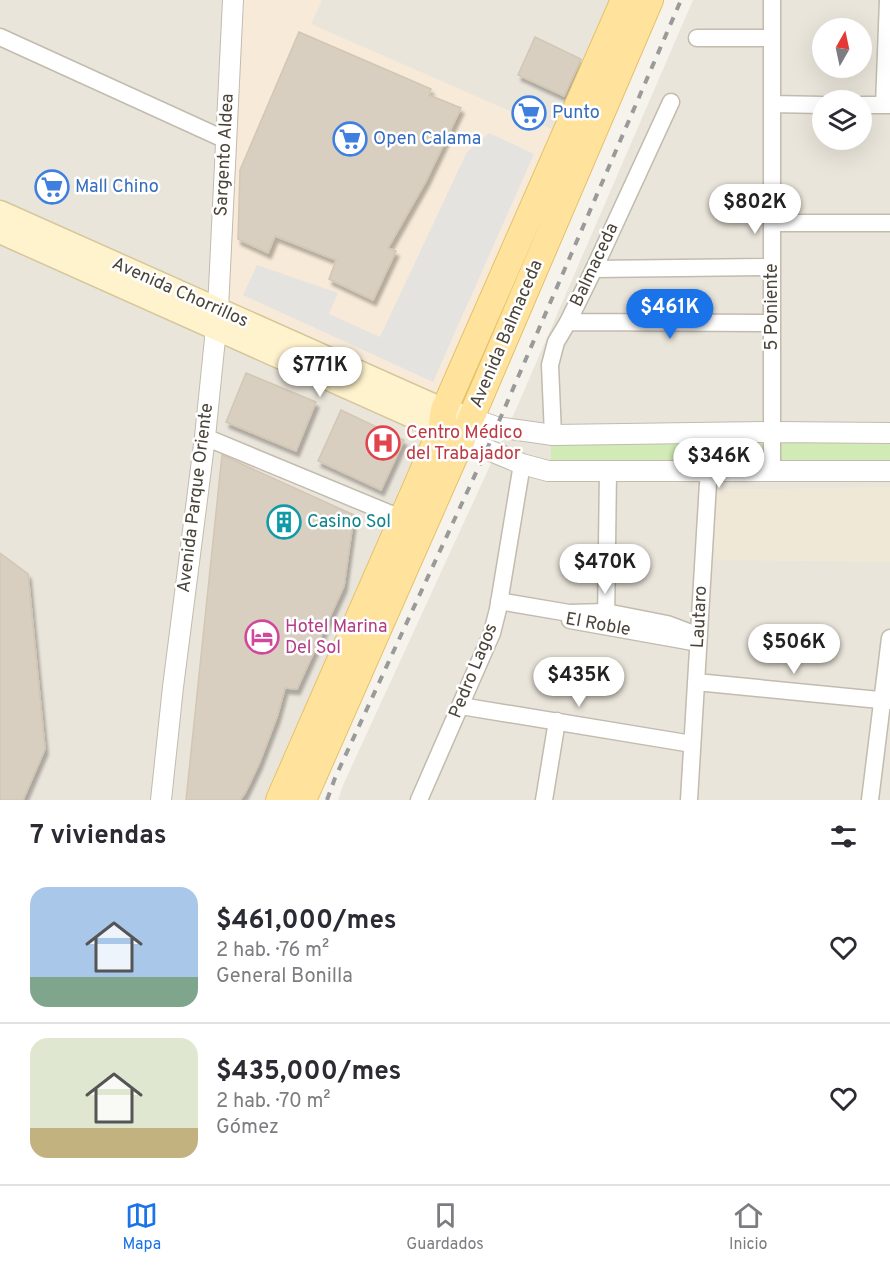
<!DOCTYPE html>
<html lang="es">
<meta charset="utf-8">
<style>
:root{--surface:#fff;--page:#f2f2f3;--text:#2b2b33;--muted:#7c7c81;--line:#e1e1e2;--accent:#1a73e8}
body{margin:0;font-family:Overpass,sans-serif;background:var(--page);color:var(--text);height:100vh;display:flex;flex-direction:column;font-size:22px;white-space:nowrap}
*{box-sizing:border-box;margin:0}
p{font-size:20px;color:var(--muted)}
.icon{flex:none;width:33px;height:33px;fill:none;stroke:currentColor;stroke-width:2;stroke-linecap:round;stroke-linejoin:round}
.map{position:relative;height:800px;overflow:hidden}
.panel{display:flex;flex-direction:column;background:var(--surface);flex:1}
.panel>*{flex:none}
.needle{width:39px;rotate:9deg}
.tools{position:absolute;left:812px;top:18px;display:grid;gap:12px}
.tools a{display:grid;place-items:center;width:60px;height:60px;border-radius:50%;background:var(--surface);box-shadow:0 6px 24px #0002;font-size:30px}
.price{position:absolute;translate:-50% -51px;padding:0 14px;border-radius:21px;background:#fff;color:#222;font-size:20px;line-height:39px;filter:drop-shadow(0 2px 3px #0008)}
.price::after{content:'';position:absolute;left:50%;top:36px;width:18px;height:14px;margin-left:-9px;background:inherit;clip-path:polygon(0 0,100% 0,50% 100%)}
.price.active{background:var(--accent);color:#fff}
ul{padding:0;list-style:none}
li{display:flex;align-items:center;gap:18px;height:150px;padding:0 30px}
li+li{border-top:2px solid var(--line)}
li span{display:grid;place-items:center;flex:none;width:168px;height:120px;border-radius:18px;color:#555}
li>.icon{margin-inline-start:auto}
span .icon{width:72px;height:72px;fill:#fffc;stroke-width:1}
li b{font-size:26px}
h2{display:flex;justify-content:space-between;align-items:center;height:72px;padding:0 30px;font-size:26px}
.tab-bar{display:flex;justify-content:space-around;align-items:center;height:84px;border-top:2px solid var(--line);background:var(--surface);font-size:16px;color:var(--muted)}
.tab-bar a{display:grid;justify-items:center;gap:3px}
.tab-bar .active{color:var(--accent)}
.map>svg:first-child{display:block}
.residential{fill:#eae5da;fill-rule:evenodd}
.commercial{fill:#f7ead8}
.education{fill:#efe8d6}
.green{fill:#d2eab5}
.parking{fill:#e5e3e0}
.building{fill:#d8cfc1;stroke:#d3c7b4;stroke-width:1.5;filter:url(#shadow)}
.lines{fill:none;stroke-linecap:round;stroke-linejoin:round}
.minor-casing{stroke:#c2bbae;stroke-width:19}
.tertiary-casing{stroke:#c2bbae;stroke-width:22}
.secondary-casing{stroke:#d6c79b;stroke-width:25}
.primary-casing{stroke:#e6c16a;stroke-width:28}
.minor{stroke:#fff;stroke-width:16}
.tertiary{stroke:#fff;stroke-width:20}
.secondary{stroke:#fff3cd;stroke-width:22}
.primary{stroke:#ffe39c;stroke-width:26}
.rail{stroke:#9a9a9a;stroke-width:4;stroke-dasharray:8 8;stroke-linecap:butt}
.labels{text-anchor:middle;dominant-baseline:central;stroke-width:5;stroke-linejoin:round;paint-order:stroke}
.shop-label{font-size:18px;fill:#366cbe;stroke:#fff;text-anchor:start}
.street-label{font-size:18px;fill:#4b4439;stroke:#fff}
.health-label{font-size:18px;fill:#be3a42;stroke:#fff;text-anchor:start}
.culture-label{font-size:18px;fill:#0d838f;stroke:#fff;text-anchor:start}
.hotel-label{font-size:18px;fill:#b23c85;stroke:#fff;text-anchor:start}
</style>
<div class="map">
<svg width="890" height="800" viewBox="0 0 890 800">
<defs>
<filter id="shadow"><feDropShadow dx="3" dy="5.5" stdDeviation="1.5" flood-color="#0004"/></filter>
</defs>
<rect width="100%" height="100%" fill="#f6f3ec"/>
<!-- residential -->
<path class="residential" d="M0,0h663l-357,800h-306z
M693,0h197v800h-552l6,-17 173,-376zM822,28h39v40h-39zM822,100h39v40h-39z"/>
<!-- commercial -->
<path class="commercial" d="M237,0h85l-11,24 247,108 -117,266 -216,-96z"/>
<!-- education -->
<path class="education" d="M890,487v75l-175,-2 -2,-71h47z"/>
<!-- green -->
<path class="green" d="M890,439v24l-339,1v-24z"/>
<!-- parking -->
<path class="parking" d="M489,133l45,21 -101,228 -190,-87 14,-30 81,28 -9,21 51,23 87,-185z"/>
<!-- building -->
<path class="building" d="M299,32l132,57 -2,6 32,13 -35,73 -38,67 8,3 -23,49 -44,-21 7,-19 -61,-24 -7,17 -30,-14 2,-69z
M535,37l46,22 -17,37 -46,-21z
M246,373l70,29 -20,49 -70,-29z
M341,410l63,30 -23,50 -63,-29z
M222,455l132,60 -10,71 -47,103 -12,-1 -8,29 -18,47 -14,29 -5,7h-54z
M0,553l28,21 17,175 -22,51h-23z"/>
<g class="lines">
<defs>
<path id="minor" d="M0,37l226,103
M697,38h75
M772,104l50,1
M861,105h29
M884,105l4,-105
M772,223h118
M594,269l178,-2
M568,322l204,1
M553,435l-3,-70 6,-23 12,-20 26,-53 77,-167
M205,437l198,82
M772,470v-470
M499,601l70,12 37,-1 61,12 32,12
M570,620l123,22
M606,622l2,-151
M696,682l194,19
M461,706l231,38
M419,800l73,-167 6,-24 24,-145
M544,800l13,-79
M689,800l22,-367
M870,800l20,-162"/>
<path id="tertiary" d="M471,418l25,9 57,8 219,-3 118,1
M462,439l60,25 26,7h342
M161,800l12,-113 32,-250 13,-128 15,-309"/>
<path id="secondary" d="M0,212l444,198 27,8
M0,232l456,204"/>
<path id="primary" d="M279,800l162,-370 3,-20 180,-410
M303,800l159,-361 188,-439"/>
</defs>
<!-- minor casing -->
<use href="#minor" class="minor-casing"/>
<!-- tertiary casing -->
<use href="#tertiary" class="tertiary-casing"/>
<!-- secondary casing -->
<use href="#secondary" class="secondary-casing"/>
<!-- primary casing -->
<use href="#primary" class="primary-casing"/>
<!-- minor -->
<use href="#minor" class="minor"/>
<!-- tertiary -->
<use href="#tertiary" class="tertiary"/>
<!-- secondary -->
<use href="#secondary" class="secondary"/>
<!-- primary -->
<use href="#primary" class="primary"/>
<!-- rail -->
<path class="rail" d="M327,800l8,-22 152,-329 194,-449"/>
</g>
<!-- icons -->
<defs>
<symbol id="supermarket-ring" viewBox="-11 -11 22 22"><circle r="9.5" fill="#fff" stroke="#3f7fe0" stroke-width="1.5"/><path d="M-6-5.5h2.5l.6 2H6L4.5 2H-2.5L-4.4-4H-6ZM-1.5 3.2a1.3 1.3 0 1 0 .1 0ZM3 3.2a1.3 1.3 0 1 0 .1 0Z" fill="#3f7fe0"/></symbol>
<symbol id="hospital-ring" viewBox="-11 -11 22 22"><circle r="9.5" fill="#fff" stroke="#e0444e" stroke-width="1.5"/><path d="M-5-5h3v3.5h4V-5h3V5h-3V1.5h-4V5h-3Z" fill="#e0444e"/></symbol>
<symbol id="building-ring" viewBox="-11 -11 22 22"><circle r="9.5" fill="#fff" stroke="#0f9aa8" stroke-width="1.5"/><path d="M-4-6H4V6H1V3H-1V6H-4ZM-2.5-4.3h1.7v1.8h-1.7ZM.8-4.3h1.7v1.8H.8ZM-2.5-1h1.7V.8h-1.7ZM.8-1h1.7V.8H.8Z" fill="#0f9aa8"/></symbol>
<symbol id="hotel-ring" viewBox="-11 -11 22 22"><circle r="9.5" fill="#fff" stroke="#d1479c" stroke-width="1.5"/><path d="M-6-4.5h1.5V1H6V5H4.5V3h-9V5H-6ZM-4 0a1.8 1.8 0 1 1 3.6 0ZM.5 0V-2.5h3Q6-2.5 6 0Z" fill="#d1479c"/></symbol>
</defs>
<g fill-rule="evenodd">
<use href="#supermarket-ring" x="510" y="94" width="38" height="38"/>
<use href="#supermarket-ring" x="331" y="120" width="38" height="38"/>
<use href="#supermarket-ring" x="33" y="168" width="38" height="38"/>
<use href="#hospital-ring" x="364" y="424" width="38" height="38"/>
<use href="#building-ring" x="265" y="503" width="38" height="38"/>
<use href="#hotel-ring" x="243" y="618" width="38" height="38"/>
</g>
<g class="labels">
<!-- shop labels -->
<g class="shop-label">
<text x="552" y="113">Punto</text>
<text x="373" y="139">Open Calama</text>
<text x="75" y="187">Mall Chino</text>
</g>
<!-- street labels -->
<g class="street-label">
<text transform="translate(225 155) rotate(-87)">Sargento Aldea</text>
<text transform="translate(595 265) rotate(-65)">Balmaceda</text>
<text transform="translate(180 293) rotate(24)">Avenida Chorrillos</text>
<text transform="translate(772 307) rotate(-90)">5 Poniente</text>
<text transform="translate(507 334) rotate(-67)">Avenida Balmaceda</text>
<text transform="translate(196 498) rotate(-83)">Avenida Parque Oriente</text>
<text transform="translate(700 617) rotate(-87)">Lautaro</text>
<text transform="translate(598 625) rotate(10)">El Roble</text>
<text transform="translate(474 671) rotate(-68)">Pedro Lagos</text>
</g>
<!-- health labels -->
<g class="health-label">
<text x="406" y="433">Centro Médico<tspan x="406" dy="21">del Trabajador</tspan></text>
</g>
<!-- culture labels -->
<g class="culture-label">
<text x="307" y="522">Casino Sol</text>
</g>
<!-- hotel labels -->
<g class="hotel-label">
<text x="285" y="627">Hotel Marina<tspan x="285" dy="21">Del Sol</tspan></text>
</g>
</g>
</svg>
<div class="tools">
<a><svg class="needle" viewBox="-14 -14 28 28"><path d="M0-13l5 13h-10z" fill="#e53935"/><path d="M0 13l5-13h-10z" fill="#7c7c81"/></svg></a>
<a><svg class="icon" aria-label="layers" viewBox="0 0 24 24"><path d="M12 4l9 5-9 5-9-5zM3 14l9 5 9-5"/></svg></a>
</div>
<b class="price" style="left:755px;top:235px">$802K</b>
<b class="price active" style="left:670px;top:340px">$461K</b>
<b class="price" style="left:320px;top:398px">$771K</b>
<b class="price" style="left:719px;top:489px">$346K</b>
<b class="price" style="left:605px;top:595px">$470K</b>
<b class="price" style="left:794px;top:675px">$506K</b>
<b class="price" style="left:579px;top:708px">$435K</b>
</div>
<section class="panel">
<h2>7 viviendas<svg class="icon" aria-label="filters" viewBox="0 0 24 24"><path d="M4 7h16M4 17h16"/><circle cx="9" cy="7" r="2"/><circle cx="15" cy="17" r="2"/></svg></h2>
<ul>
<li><span style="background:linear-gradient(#a9c7e8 75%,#7fa58c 0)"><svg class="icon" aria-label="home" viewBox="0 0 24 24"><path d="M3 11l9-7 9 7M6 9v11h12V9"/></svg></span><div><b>$461,000/mes</b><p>2 hab. · 76 m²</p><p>General Bonilla</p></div><svg class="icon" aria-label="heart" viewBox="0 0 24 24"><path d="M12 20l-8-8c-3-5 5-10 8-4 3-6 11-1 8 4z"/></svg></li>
<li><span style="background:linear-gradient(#dfe7d0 75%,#c2b280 0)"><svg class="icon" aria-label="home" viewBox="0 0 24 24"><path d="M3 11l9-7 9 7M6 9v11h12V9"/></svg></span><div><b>$435,000/mes</b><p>2 hab. · 70 m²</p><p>Gómez</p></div><svg class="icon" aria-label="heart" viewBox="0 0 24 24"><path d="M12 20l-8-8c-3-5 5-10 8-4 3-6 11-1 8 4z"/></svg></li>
</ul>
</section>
<nav class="tab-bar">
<a class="active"><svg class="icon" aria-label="map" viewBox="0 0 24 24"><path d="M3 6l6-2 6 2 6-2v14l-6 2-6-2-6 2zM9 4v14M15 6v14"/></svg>Mapa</a>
<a><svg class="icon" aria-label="saved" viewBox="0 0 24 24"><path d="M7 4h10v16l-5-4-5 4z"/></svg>Guardados</a>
<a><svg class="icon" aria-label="home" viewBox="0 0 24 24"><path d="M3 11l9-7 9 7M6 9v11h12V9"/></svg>Inicio</a>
</nav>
